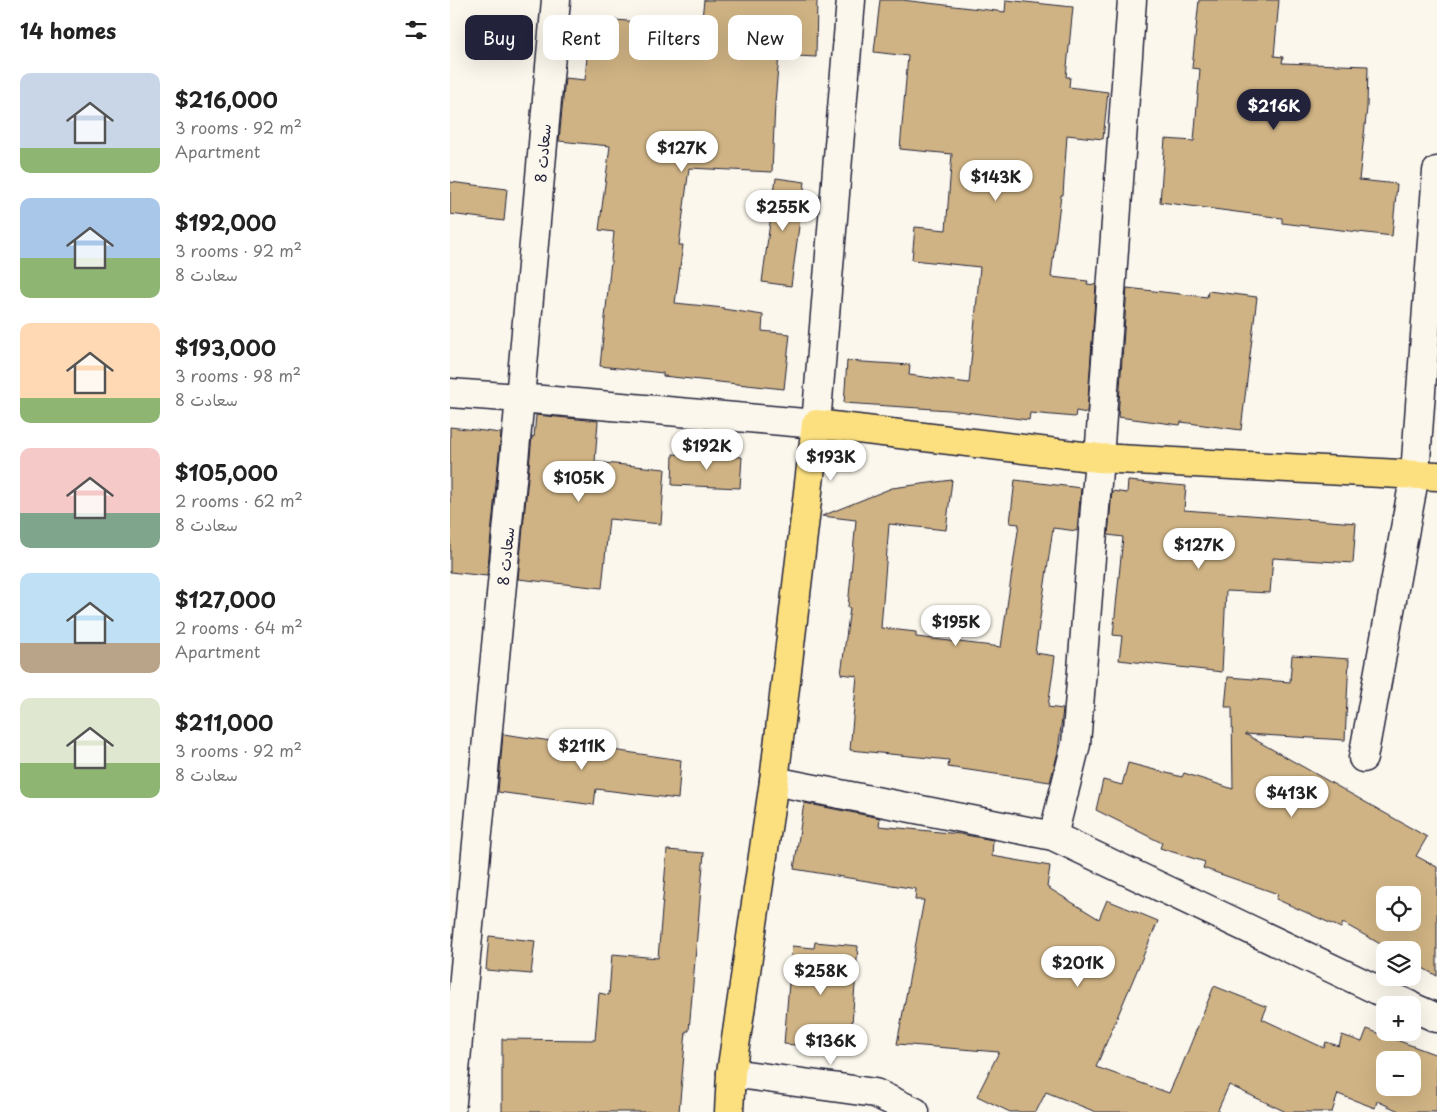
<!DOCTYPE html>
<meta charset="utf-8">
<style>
:root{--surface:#fff;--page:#f6f6f6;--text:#222;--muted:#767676;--accent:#22223b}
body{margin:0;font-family:"Playpen Sans","Playpen Sans Arabic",sans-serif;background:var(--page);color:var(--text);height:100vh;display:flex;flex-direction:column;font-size:19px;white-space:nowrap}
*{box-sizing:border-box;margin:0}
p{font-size:16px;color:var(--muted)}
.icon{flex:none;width:28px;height:28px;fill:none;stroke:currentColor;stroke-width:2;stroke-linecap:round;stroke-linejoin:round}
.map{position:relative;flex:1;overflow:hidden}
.sheet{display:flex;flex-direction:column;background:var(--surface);width:450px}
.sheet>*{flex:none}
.banner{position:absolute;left:15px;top:15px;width:475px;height:45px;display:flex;gap:10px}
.tools{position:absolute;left:926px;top:886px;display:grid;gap:10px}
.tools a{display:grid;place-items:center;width:45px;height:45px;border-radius:10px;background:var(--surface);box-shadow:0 5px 20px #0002;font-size:25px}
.price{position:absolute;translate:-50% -42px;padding:0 11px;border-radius:18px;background:#fff;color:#222;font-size:16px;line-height:32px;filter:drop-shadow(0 1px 2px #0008)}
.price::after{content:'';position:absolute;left:50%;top:30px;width:15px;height:11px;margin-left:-8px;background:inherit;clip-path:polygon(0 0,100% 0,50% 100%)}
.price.current{background:var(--accent);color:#fff}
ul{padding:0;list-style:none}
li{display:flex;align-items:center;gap:15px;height:125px;padding:0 20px}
li span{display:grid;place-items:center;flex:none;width:140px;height:100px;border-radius:10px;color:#555}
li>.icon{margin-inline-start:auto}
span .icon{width:60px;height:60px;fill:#fffc;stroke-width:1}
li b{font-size:21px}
h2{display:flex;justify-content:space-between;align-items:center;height:60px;padding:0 20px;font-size:21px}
.chip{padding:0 18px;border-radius:10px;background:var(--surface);box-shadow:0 5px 20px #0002;font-size:18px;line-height:45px}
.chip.current{background:var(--accent);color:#fff}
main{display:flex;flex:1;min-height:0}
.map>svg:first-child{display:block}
.building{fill:#cfb384;stroke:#22223b;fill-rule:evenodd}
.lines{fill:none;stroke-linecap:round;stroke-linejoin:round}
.minor-casing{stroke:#22223b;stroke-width:31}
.major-casing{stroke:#22223b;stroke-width:31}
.minor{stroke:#fbf7ec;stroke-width:28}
.major{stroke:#fce080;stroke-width:28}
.labels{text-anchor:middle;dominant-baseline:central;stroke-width:4;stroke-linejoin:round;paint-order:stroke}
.street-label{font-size:15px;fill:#22223b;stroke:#fbf7ec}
</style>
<main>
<section class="sheet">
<h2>14 homes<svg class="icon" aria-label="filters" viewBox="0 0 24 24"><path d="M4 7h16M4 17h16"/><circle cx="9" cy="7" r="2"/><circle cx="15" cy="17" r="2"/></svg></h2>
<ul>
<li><span style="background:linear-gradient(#c9d6e8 75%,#8fb573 0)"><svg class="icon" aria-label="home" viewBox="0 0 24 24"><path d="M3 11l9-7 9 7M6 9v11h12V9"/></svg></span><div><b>$216,000</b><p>3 rooms · 92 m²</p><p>Apartment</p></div></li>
<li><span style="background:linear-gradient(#a9c7e8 60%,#8fb573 0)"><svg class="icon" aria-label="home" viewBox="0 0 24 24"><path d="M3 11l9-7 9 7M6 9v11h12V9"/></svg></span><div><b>$192,000</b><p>3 rooms · 92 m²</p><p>سعادت 8</p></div></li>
<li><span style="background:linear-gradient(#ffd9b3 75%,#8fb573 0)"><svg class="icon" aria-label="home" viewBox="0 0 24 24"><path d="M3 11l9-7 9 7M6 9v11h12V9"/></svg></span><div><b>$193,000</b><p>3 rooms · 98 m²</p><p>سعادت 8</p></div></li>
<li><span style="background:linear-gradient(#f6c9c9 65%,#7fa58c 0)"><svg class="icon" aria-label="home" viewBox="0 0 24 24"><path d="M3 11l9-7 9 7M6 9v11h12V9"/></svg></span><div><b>$105,000</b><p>2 rooms · 62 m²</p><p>سعادت 8</p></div></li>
<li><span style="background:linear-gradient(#bfe0f5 70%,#b9a48a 0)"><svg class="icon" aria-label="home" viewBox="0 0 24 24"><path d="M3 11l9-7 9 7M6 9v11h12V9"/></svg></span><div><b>$127,000</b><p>2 rooms · 64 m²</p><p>Apartment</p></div></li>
<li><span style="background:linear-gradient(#dfe7d0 65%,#8fb573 0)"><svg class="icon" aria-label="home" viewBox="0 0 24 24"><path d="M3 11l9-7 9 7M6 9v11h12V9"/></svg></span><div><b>$211,000</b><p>3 rooms · 92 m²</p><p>سعادت 8</p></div></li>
</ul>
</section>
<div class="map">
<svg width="987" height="1112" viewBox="0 0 987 1112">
<rect width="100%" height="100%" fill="#fbf7ec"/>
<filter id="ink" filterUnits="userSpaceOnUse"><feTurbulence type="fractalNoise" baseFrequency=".02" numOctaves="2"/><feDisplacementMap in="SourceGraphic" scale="10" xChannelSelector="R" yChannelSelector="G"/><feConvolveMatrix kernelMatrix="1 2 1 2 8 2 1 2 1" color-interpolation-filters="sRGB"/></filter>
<g filter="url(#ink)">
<!-- building -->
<path class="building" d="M254,0h113l-1,57 -37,-2 -4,48 -3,69 -83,-4 -10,77h4l-8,58 49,5 -1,1 40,6 -1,16 28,3 -6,55 -121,-13v-3l-63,-7 14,-134 -15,-2 11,-84 -51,-5 6,-63 20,2 4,-47 13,1 1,-15 98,8z
M430,0h22l103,12 1,-12 67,7 -7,70h4l-1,10 39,5 -5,47 -36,-4 -4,60h-2l-10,82 37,4 -1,3 9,1 -9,128 -11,-2 -1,6 -45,-4 -1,7 -80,-10 -105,-7 3,-42 63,4 -1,10 60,8 11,-116 -68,-7 3,-33 31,3 6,-76 -52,-5 8,-93 -34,-4z
M749,0h80l-5,56 9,1 -1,6 86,3 -1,42 -8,72 38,4 -5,52 -110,-13v-5l-122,-16 5,-63 29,2 6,-72 -8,-1z
M326,178l29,4 -14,104 -29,-4z
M0,182l57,7 -3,32 -54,-7z
M677,288l80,9 1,-6 49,6 -16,133 -60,-8 -1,3 -62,-8z
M86,415l62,6 -3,41 70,7 -4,55 -52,-5 -7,69 -84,-9 14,-143 2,1z
M0,427l51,6 -14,143 -37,-4z
M223,454l69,3 -2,31 -68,-3z
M502,480l-6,50 -57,-6 -8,104 35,4v5l85,10 18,-123 -9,-1 5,-43 66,8 -4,43 -24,-3 -18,125 20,3 -7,51 15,2 -5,43 -8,30 -102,-15 1,-7 -99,-10 7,-74 -16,-2 9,-66 -2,-1 8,-87 -34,-4 70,-28z
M678,481l58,5 -2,24 172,13 -3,40 -80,-5 -3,35 -44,-2 -4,81 -103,-12 3,-24 -9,-1 10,-98 -15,-2 4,-44 15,2z
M842,655l57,4 -4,81 -100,-6 182,103 -11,19 21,11v109l-25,-14v-12h-21l-48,-27 -2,5 -65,-29 2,-5 -75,-26 2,-6 -45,-14 2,-5 -66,-33 7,-30 19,5 6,-22 54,14 2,-4 49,16 -1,-82h-7l3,-30 62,5zM935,895h27v27h-27z
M53,734l178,26 -3,39 -82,-10 -2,16 -96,-13z
M354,803l76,15 -1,8 81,8 33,6 -1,16 58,10 -3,21 52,32 8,-19 51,21 -62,146 73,26 9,-20h1l35,-87 53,21 -5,12 62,29 2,-6 13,4 3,-11 20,7 5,-13 70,26v57h-36l-24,-11 -2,7 -37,-14 -6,18h-46l-57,-27 -12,27h-121l-50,-20 -10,20h-26l-33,-16 22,-44 -102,-8 27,-144h-9l1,-11 -122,-20zM935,1060h27v28h-27z
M217,850l37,3 -15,178h-3l-7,81h-177v-73l93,1 4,-47 10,2 3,-41 46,4z
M39,936l46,5 -4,33 -45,-4z
M365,942l43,4 -8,104 -66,-6 8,-98 22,2z"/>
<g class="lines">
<defs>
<path id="minor" d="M0,393l70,5 296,26 35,-424
M913,758l52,-284 22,-303
M324,781l279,55 356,169
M603,836l23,-92 23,-286 33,-458
M962,1007l25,11
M281,1073l144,20 40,19
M1,1112l69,-714 36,-398"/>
<path id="major" d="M279,1112l2,-39 43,-292 42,-357 283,34 338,18"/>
</defs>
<!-- minor casing -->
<use href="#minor" class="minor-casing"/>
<!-- major casing -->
<use href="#major" class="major-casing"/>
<!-- minor -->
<use href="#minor" class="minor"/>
<!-- major -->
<use href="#major" class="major"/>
</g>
</g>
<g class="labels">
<!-- street labels -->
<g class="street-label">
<text transform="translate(92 153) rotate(-85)">سعادت 8</text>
<text transform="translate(55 556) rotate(-84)">سعادت 8</text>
</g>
</g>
</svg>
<div class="tools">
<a><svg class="icon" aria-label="locate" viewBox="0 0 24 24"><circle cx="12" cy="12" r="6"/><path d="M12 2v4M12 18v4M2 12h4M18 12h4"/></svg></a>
<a><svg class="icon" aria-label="layers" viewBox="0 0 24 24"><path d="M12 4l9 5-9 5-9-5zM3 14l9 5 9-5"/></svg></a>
<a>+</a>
<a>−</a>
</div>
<b class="price current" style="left:824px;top:131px">$216K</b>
<b class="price" style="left:232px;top:173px">$127K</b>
<b class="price" style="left:546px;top:202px">$143K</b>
<b class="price" style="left:333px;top:232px">$255K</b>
<b class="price" style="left:257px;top:471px">$192K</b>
<b class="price" style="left:381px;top:482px">$193K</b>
<b class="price" style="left:129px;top:503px">$105K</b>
<b class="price" style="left:749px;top:570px">$127K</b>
<b class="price" style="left:506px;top:647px">$195K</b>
<b class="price" style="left:132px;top:771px">$211K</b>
<b class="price" style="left:842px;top:818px">$413K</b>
<b class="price" style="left:628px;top:988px">$201K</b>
<b class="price" style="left:371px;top:996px">$258K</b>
<b class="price" style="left:381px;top:1066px">$136K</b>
<div class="banner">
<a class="chip current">Buy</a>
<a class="chip">Rent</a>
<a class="chip">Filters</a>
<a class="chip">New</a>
</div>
</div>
</main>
